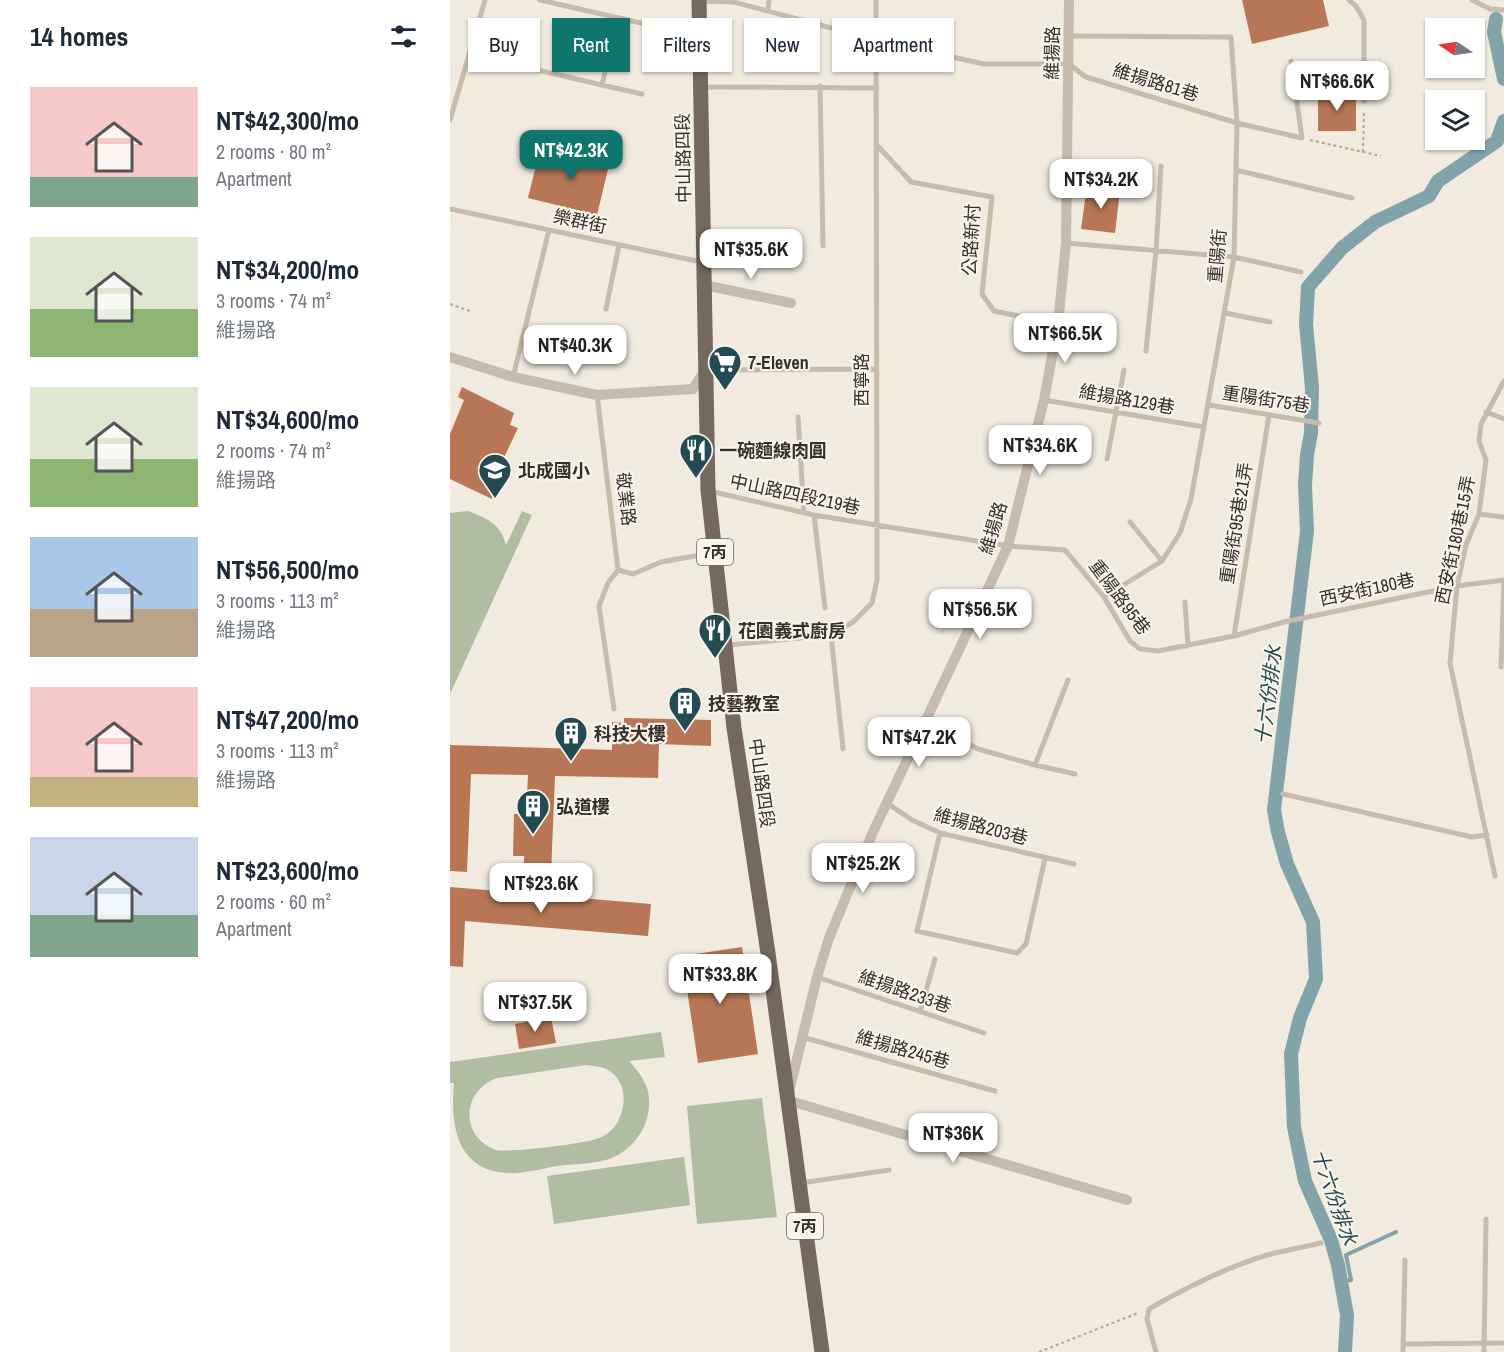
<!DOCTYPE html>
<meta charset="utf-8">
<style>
:root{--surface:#fff;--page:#f2f2f3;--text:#1f2937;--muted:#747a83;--accent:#0f766e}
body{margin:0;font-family:"Archivo Narrow","Noto Sans TC",sans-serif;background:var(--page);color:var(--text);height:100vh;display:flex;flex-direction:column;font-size:22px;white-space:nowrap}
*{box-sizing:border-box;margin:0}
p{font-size:20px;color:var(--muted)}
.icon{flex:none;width:33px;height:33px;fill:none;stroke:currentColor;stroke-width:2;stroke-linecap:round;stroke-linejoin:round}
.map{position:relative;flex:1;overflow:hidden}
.details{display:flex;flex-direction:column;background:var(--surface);width:450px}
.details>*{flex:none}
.guide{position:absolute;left:18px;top:18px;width:570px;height:54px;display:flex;gap:12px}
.needle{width:39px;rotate:283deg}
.buttons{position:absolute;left:975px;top:18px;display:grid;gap:12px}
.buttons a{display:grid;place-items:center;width:60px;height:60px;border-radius:0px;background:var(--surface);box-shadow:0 2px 4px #0004;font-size:30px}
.price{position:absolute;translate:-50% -51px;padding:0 14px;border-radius:12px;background:#fff;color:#222;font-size:20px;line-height:39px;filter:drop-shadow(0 2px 3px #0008)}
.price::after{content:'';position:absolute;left:50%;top:36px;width:18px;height:14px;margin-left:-9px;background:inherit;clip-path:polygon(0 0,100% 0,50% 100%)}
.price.selected{background:var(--accent);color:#fff}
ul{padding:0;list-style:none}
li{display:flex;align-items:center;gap:18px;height:150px;padding:0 30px}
li span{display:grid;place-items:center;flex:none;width:168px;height:120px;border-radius:0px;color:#555}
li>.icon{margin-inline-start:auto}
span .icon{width:72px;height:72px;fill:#fffc;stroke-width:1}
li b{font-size:26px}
h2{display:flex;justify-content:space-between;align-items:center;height:72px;padding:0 30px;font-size:26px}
.tag{padding:0 21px;border-radius:0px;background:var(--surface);box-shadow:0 2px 4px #0004;font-size:21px;line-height:54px}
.tag.selected{background:var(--accent);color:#fff}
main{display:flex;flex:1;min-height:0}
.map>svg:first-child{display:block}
.green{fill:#b1bda1;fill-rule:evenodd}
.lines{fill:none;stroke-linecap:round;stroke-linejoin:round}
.stream{stroke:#82a4a9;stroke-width:4}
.canal{stroke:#82a4a9;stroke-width:14}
.building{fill:#b77756}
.path{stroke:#b2a597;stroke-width:2;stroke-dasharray:3 3;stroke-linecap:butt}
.service{stroke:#c6bbac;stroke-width:5}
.minor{stroke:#c6bbac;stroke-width:10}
.primary{stroke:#75685d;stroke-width:15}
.labels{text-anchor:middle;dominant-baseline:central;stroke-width:4.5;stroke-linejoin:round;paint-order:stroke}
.shield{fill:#f8f3eb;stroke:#706a64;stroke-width:1.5}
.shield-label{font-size:16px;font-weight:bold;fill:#362f2a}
.street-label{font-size:18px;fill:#362f2a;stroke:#f8f3eb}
.poi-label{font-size:18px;font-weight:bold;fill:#362f2a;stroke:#f8f3eb;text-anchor:start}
.water-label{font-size:20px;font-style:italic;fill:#254b52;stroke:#f8f3eb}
</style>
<main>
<section class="details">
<h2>14 homes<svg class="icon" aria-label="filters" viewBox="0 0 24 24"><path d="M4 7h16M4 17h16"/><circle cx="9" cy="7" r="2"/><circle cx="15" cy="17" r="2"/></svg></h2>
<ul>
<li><span style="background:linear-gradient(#f6c9c9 75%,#7fa58c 0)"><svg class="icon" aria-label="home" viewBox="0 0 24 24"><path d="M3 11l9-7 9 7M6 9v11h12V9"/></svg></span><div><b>NT$42,300/mo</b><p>2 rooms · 80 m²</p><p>Apartment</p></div></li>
<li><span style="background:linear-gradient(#dfe7d0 60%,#8fb573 0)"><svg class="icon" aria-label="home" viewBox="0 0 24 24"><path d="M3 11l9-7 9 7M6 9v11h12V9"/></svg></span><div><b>NT$34,200/mo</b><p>3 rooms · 74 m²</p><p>維揚路</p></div></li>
<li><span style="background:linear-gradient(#dfe7d0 60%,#8fb573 0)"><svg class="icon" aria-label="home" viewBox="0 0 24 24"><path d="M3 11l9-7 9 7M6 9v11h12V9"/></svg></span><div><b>NT$34,600/mo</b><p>2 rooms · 74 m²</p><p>維揚路</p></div></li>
<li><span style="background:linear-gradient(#a9c7e8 60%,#b9a48a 0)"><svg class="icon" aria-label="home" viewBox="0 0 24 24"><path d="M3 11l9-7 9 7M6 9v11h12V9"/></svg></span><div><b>NT$56,500/mo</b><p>3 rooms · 113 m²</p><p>維揚路</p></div></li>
<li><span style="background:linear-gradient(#f6c9c9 75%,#c2b280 0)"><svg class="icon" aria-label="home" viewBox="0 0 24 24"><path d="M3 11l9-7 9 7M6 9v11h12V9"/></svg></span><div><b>NT$47,200/mo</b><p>3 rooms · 113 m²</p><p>維揚路</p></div></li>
<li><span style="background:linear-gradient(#c9d6e8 65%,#7fa58c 0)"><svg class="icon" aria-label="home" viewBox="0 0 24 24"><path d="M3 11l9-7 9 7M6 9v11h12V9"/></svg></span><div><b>NT$23,600/mo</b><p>2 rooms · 60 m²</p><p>Apartment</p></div></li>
</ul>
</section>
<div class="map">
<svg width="1054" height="1352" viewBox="0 0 1054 1352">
<rect width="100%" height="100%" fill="#f0eadf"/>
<!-- green -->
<path class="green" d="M18,511c20,8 32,12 38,34l16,-34 10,4 -82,179v-181z
M211,1032l4,25 -36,4c7,8 15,17 18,27 9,30 -11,63 -41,72 -15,4 -33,4 -49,6 -16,3 -35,8 -50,7 -50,-3 -57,-47 -53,-90h-4v-21zM136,1065c7,1 16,1 22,5 19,11 19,36 9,53 -4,7 -13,14 -21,16 -14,5 -89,14 -100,11 -37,-13 -34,-60 1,-72z
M312,1098l15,119 -80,7 -10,-118z
M234,1157l6,48 -136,19 -7,-48z"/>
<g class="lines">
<!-- stream -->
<path class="stream" d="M891,1282l10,-2 -5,-25 50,-23"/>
<!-- canal -->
<path class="canal" d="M1046,19l-2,13 10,47
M895,1352l2,-37 -9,-50 -7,-25 -26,-59 -11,-54 -3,-73 9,-36 16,-39 -3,-57 -26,-58 -9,-32 -4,-22 33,-279 -2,-46 2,-30 4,-22 1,-45 -6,-64 2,-37 34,-39 33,-26 54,-26 9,-15 59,-40 7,-20"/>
</g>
<!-- building -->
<path class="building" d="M792,0h81l6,26 -77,18z
M906,92v39h-38v-38z
M120,147l37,9 -2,8 4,1 -12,50 -69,-17 10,-41 29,7z
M637,186l33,4 -5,43 -34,-4z
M12,387l52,26 -4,12 8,3 -27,57 6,3 -5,11 -42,-20v-45l14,-34 -6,-3z
M174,718l87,2v26l-52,-2 -1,34 -103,-2 -4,98 -27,-1v-17h-11l1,-42h12l2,-39 -57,-1 -4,98 -17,-1v-126l162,5v-28l12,1z
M0,887l201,17 -3,32 -183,-15 -2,46 -13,-1z
M292,947l16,107 -60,9 -16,-107z
M101,1017l5,26 -37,6 -4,-25z"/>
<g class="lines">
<!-- path -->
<path class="path" d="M860,140l71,16
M913,152l1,-42
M0,304l20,7
M589,1352l99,-39"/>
<!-- service -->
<path class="service" d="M90,0l158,36
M899,0l7,6 8,14v81
M1022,0l18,9 14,1
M250,1l34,1 142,38 108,24h85l17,13 151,46 65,15 -11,-77
M318,11l1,-11
M619,36l162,1 6,86 -3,134 -43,242 -11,34 -18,28 -58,36
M19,54l133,31 16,-67
M152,85l40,9
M370,86l3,160
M251,87l175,1
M0,120l35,-120
M426,144l35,38 81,15 -10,97 12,17 64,13
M786,170l116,28
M0,209l251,53
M616,243l168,14 67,15
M156,309l13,-64
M775,313l45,9
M696,351l10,-100 5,-85
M256,370l170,-1
M63,377l36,-147
M147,395l21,175
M594,400l160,27
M759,405l110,18
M1036,412l18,7
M348,417l6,96
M657,459l17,-89
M260,491l104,24 194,31 57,4 39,47 26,44 10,8 18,2 76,-15 50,-14 173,-36 47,-6
M1029,514l25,3
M364,515l11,93
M680,522l32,39
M168,570l15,4 28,-12 51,-9
M735,602l3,44
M381,635l12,114
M784,636l35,-221
M278,645l103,-10 22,-13 19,-19 5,-23 -1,-580
M1051,667l3,-87
M164,709l-15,-103 9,-23 10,-13
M475,721l53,28 57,16 33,-85
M585,765l40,9
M833,794l189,43 15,-2
M437,803l25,17 28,13 134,31
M490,833l-23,98 100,22 9,-9 19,-86
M1045,876l-45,-213 7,-77 9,-41 13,-31 7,-54 -7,-19 2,-17 23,-43
M367,977l167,56
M470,1012l15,-53
M352,1037l193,54
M351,1183l88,-13
M954,1344l100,-1
M706,1352l-9,-33 2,-10c38,-22 79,-43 122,-55 16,-4 33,-7 50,-11
M953,1352l2,-92
M1034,1352l2,-133"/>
<!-- minor -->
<path class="minor" d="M619,0l-3,243 -8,81 -14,76 -36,146 -135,286 -44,106 -12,39 -30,123 340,100
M254,285l87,18
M0,357l63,20 84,18 96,-6 12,-19"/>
<!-- primary -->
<path class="primary" d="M249,0l9,490 26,238 34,225 54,399"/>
</g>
<!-- icons -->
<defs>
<symbol id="supermarket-pin" viewBox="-11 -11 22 30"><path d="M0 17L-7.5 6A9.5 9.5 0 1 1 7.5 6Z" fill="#254b52" stroke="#f8f3eb"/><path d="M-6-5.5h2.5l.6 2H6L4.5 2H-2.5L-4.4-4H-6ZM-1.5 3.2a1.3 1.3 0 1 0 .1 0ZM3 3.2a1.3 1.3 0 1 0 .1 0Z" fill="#fff"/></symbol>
<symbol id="restaurant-pin" viewBox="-11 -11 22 30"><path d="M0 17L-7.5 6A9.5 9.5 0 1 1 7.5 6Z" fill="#254b52" stroke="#f8f3eb"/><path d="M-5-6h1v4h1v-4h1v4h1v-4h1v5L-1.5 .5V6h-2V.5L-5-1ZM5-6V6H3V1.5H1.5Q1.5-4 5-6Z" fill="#fff"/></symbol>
<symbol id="school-pin" viewBox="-11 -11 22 30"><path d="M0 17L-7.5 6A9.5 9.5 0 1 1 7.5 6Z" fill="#254b52" stroke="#f8f3eb"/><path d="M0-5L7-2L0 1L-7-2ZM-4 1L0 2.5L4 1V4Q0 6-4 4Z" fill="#fff"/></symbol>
<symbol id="building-pin" viewBox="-11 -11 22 30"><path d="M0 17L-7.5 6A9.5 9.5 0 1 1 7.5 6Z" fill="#254b52" stroke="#f8f3eb"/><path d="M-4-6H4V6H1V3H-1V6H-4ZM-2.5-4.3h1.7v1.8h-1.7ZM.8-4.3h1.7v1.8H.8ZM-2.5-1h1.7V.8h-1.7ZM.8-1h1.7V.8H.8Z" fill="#fff"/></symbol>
</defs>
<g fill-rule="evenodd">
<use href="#supermarket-pin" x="256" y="343" width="38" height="52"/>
<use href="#restaurant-pin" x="227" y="431" width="38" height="52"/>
<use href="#school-pin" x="26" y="451" width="38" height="52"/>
<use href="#restaurant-pin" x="246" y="611" width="38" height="52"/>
<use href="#building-pin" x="216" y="684" width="38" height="52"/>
<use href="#building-pin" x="102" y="714" width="38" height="52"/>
<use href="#building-pin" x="64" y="787" width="38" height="52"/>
</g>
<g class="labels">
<!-- shield labels -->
<g class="shield">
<rect x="247" y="539" width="36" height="26" rx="4.5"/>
<rect x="337" y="1213" width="36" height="26" rx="4.5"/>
</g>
<g class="shield-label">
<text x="265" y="552">7丙</text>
<text x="355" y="1226">7丙</text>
</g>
<!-- street labels -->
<g class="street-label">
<text transform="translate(602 53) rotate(-89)">維揚路</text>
<text transform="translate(706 82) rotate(17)">維揚路81巷</text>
<text transform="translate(233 158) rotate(-91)">中山路四段</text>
<text transform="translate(130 221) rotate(12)">樂群街</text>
<text transform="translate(521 240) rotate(-87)">公路新村</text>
<text transform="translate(767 256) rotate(-85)">重陽街</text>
<text transform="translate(411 380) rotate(-90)">西寧路</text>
<text transform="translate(677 399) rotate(10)">維揚路129巷</text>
<text transform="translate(816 399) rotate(9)">重陽街75巷</text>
<text transform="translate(345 494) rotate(12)">中山路四段219巷</text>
<text transform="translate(176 499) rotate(83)">敬業路</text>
<text transform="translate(786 523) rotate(-81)">重陽街95巷21弄</text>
<text transform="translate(543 528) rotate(-73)">維揚路</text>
<text transform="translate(1005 540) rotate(-78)">西安街180巷15弄</text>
<text transform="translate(917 589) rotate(-12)">西安街180巷</text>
<text transform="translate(670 597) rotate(53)">重陽路95巷</text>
<text transform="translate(312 783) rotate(82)">中山路四段</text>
<text transform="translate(531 826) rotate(15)">維揚路203巷</text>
<text transform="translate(455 991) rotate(19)">維揚路233巷</text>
<text transform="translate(453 1049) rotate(16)">維揚路245巷</text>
</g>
<!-- poi labels -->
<g class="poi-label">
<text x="298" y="362">7-Eleven</text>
<text x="269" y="450">一碗麵線肉圓</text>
<text x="68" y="470">北成國小</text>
<text x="288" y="630">花園義式廚房</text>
<text x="258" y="703">技藝教室</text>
<text x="144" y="733">科技大樓</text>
<text x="106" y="806">弘道樓</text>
</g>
<!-- water labels -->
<g class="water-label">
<text transform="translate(818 695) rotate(-83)">十六份排水</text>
<text transform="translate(885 1197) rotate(71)">十六份排水</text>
</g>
</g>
</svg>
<div class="buttons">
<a><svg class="needle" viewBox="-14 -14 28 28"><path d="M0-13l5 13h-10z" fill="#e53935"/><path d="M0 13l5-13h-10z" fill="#747a83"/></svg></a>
<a><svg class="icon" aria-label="layers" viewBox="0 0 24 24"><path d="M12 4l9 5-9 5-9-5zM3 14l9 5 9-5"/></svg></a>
</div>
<b class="price" style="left:887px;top:112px">NT$66.6K</b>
<b class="price selected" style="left:121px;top:181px">NT$42.3K</b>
<b class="price" style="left:651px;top:210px">NT$34.2K</b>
<b class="price" style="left:301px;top:280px">NT$35.6K</b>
<b class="price" style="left:615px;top:364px">NT$66.5K</b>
<b class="price" style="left:125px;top:376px">NT$40.3K</b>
<b class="price" style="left:590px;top:476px">NT$34.6K</b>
<b class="price" style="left:530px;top:640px">NT$56.5K</b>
<b class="price" style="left:469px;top:768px">NT$47.2K</b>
<b class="price" style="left:413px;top:894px">NT$25.2K</b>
<b class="price" style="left:91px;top:914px">NT$23.6K</b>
<b class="price" style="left:270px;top:1005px">NT$33.8K</b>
<b class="price" style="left:85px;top:1033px">NT$37.5K</b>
<b class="price" style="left:503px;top:1164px">NT$36K</b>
<div class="guide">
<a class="tag">Buy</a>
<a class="tag selected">Rent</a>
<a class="tag">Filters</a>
<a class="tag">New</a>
<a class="tag">Apartment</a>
</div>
</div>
</main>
